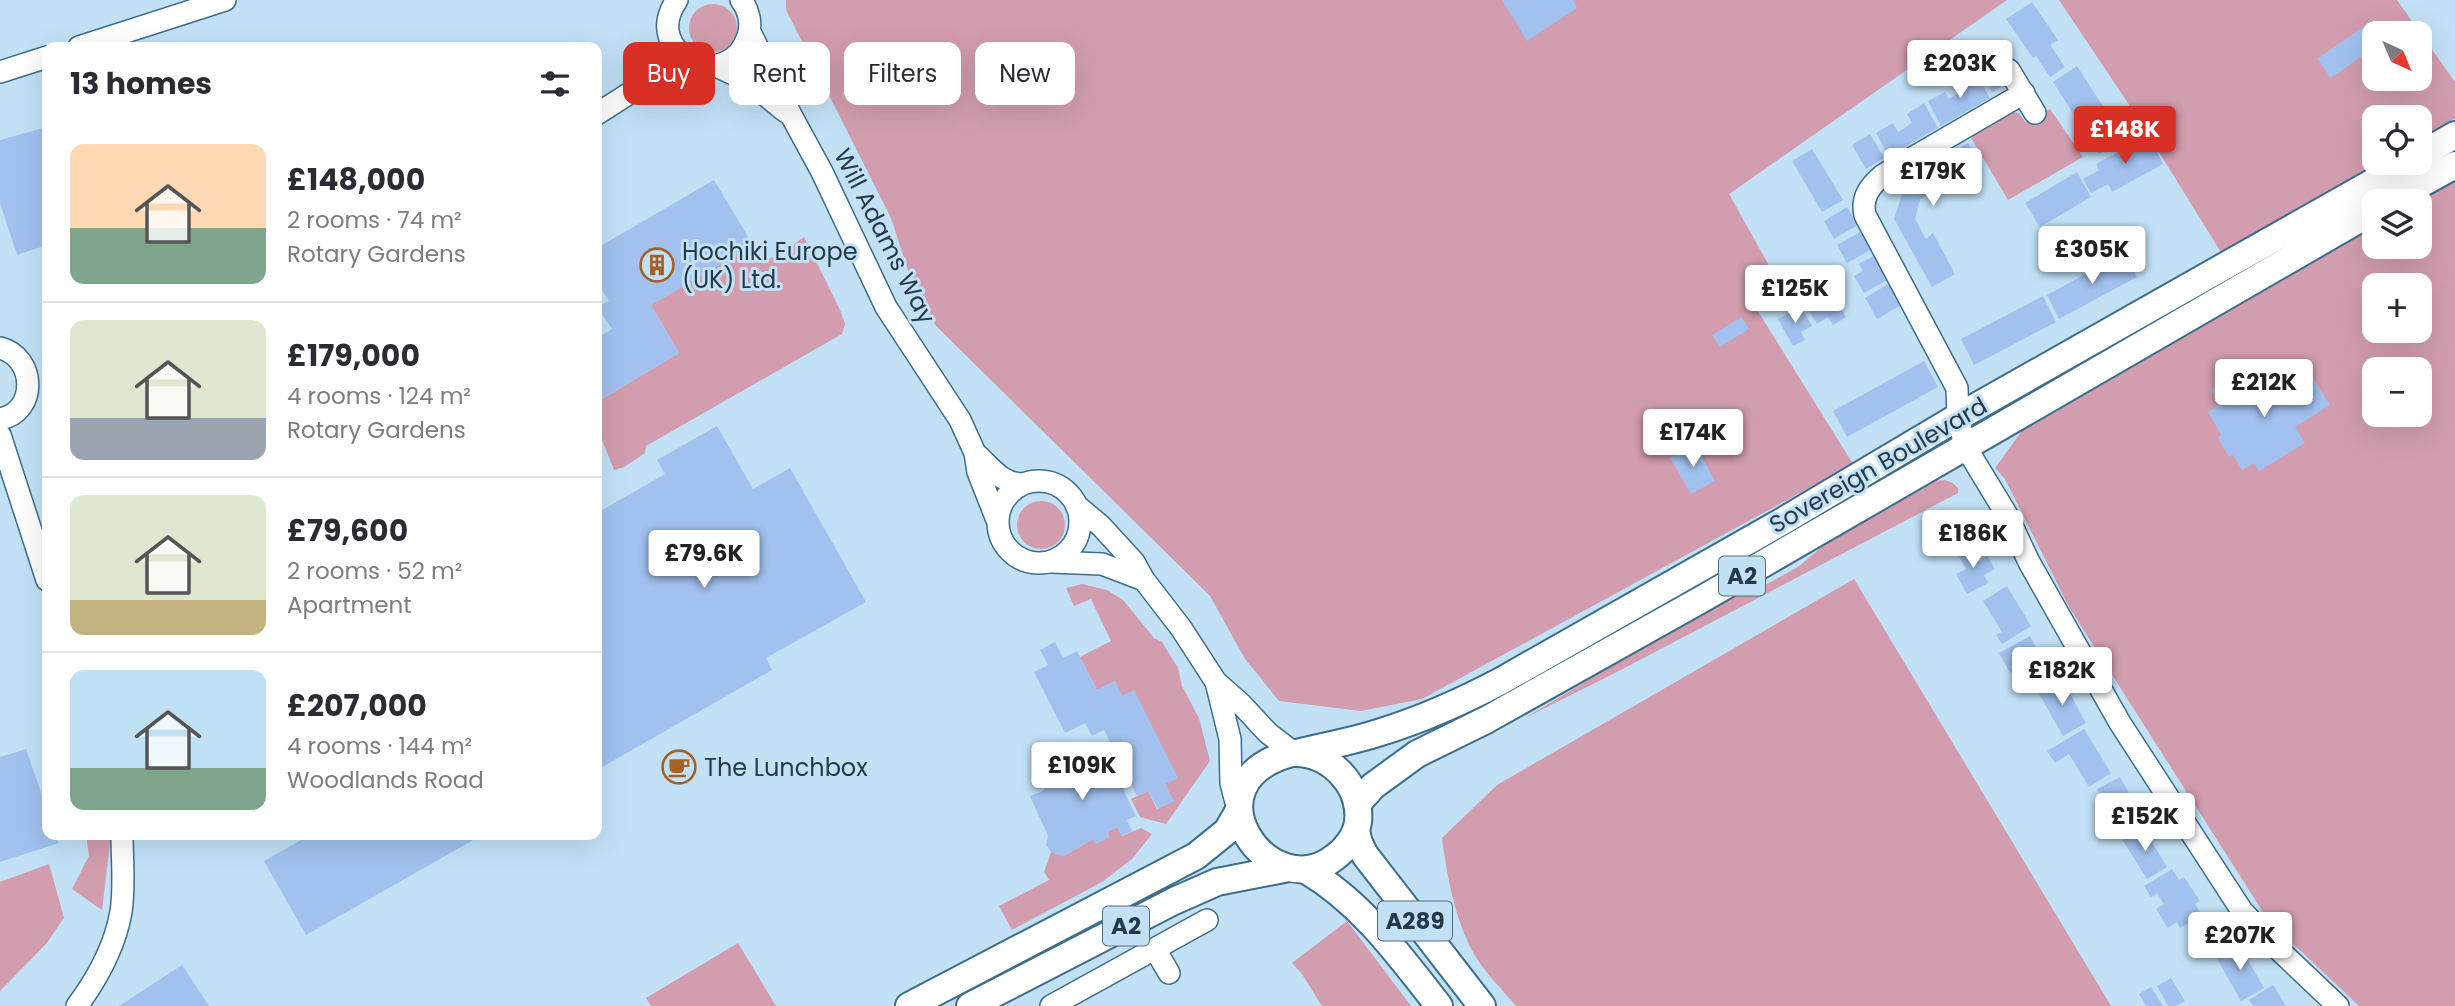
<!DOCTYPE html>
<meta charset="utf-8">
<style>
:root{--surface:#fff;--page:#f7f7f7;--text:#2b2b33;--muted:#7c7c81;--line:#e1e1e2;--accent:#d93025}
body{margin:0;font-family:Poppins,sans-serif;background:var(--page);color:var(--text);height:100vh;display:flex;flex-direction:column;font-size:26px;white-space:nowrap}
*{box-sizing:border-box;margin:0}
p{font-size:23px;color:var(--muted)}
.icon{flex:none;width:38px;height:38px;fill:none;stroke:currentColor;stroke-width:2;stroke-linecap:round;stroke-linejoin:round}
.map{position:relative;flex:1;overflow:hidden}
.panel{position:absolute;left:42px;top:42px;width:560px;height:798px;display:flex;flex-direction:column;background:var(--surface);border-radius:14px;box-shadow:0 7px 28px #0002}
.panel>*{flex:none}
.top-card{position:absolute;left:623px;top:42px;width:665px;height:63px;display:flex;gap:14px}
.needle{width:46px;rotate:136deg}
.tools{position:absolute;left:2362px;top:21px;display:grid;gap:14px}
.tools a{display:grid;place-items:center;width:70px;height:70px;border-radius:14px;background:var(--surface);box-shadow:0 7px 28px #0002;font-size:35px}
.price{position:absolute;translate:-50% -60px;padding:0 16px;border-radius:7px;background:#fff;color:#222;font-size:23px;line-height:46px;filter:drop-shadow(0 2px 4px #0008)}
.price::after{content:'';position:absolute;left:50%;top:42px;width:21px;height:16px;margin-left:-10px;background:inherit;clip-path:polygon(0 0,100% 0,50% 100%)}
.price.current{background:var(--accent);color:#fff}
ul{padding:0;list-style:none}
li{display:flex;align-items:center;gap:21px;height:175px;padding:0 28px}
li+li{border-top:2px solid var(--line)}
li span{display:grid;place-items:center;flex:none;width:196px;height:140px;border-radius:14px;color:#555}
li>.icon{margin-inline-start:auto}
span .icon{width:84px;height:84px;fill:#fffc;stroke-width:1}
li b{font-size:30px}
h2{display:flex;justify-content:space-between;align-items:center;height:84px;padding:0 28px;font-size:30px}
.chip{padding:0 24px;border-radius:14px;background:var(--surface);box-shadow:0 7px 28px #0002;font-size:24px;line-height:63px}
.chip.current{background:var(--accent);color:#fff}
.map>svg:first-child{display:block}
.green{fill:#d29dae;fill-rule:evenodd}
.building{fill:#a2c1ef}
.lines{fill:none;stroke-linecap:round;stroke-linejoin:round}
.minor-casing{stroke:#3c6d8d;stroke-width:24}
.major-casing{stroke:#3c6d8d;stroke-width:30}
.minor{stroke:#fff;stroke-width:21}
.major{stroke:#fff;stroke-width:26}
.labels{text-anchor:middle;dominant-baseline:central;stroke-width:6;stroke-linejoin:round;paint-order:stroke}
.shield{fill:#c2e1f7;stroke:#536c7c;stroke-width:2}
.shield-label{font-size:23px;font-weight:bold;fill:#243a48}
.street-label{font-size:24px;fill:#243a48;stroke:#c2e1f7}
.poi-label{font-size:24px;fill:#243a48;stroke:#c2e1f7;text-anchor:start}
</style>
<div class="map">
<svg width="2455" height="1006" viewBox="0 0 2455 1006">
<rect width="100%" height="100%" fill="#c2e1f7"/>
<!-- green -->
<path class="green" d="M786,0h1221l-278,194 47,84 -27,19 104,167 -431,235 -61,12 -82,-10 -34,-42 -35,-63 -289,-285 -30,-93 -105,-208z
M2059,0h338l58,82v36l-35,20v-21h-45v46h3l-156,91 -84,-136zM2375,33h45v46h-45z
M689 28a24 24 0 1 1 48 0a24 24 0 1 1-48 0Z
M2050,109l33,48 -75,43 -38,-64c9,-5 39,-27 48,-23 2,1 6,7 7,9h4z
M2455,181v825h-96l-91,-86 -199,-313 -64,-128 -10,-11 31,-43 349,-199v21h45l-1,-46zM2375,285h45v46h-45zM2375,369h45v46h-45z
M804,237l36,73 5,14 -3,10 -196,112 -1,7 -21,14 -10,3 -17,-43v-25l82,-49 -28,-48 96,-57c15,25 40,1 57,-11z
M1945,480l8,3 5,5v5l-345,181 -90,45 194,-116 48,-18 33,-18 38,-32 96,-54z
M1017 525a24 24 0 1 1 48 0a24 24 0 1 1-48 0Z
M1854,579l257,427h-595c-14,-17 -31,-33 -42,-52 -19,-34 -27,-78 -32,-116l55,-53z
M1082,584l25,6 16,10 31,38 8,4 16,26 4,18 17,32 11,43 -44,63 -26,-7 -9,-18 17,-8 9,18 16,-8 -8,-17 -31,-93 -12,5 -7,-15 -18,9 -17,-33 31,-16 -20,-42 -17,7 -8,-18z
M1117,827l5,9 19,-8 11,6 -20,25 -30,23 -90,48 -13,-24 50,-26 -5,-8 7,-20 13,4 29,-17 3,5 13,-7 -2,-5z
M86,835h25l-9,75 -30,-21 17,-33z
M49,864l15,54 -18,26 -46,47v-109z
M1347,921l64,85h-89l-20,-32 -10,-11z
M738,943l38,63h-125l-5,-8z"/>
<!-- building -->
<path class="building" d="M1502,0h71l4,8 -50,33z
M2032,2l26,38 -8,5 15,22 -15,10 -14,-21 -3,2 -27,-39z
M2373,20l9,13h-7v14l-44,31 -14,-19z
M1997,55l15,25 -20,12 -15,-25z
M2077,66l47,73 -25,15 -46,-72z
M1975,72l15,26 -49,28 -13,-25 17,-9 4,7 13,-8 -5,-9z
M1924,103l14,25 -49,28 -13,-23 17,-10 5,9 14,-9 -5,-9z
M47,127v118l-30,10 -17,-52v-63z
M1870,134l14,24 -18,11 -14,-24z
M2148,135l15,29 -51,28 -4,-8 -17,9 -8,-14 16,-9 -3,-6z
M1968,143l15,27 -53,31 -3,-6 -7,5 -5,19 11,20 7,-6 22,41 -23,13 -38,-68 10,-31 15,-8 -4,-7z
M1812,149l31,51 -21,12 -30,-51z
M2077,172l14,25 -51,30 -15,-24z
M714,180l39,65 -102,60 28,48 -82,49v-64l15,-9 -15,-22 12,-6 -12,-19v-34z
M1847,207l11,18 -24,14 -10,-18z
M1862,231l10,18 -25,14 -10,-18z
M2124,253l13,24 -78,42 -12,-24z
M1875,255l14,24 -25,14 -10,-17 9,-5 -4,-7z
M1891,282l12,22 -26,15 -12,-21z
M1830,290l16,27 -13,8 -5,-8 -11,7 -12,-20z
M2043,296l13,26 -82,43 -13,-26z
M1801,307l11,19 -11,6 4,8 -12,6 -15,-27z
M1742,317l7,12 -29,18 -8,-12z
M1924,361l14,26 -91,50 -14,-26z
M2243,370l19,31 47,-29 21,33 -35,22 10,16 -46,28 -5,-8 -12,7 -9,-15 -4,2 -11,-19 3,-4 -13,-22 12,-8 -9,-14z
M717,426l36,63 37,-21 76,134 -100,56 6,12 -175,100v-257l68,-39 -8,-14z
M1695,444l20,37 -24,13 -21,-36z
M1967,543l10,19 10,-6 8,13 -11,6 4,8 -21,11 -11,-20 10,-5 -11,-19z
M2007,586l24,40 -29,18 -6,-9 6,-3 -19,-31z
M2030,636l21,40 -21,11 -10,-20 -10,6 -11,-20z
M1055,642l8,16 14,-7 20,39 18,-9 7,15 12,-6 44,88 -13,6 9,17 -16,8 -10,-18 -11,5 -33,-66 -12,6 -7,-13 -20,10 -31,-61 14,-7 -8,-15z
M2062,679l24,44 -23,13 -25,-44z
M2084,729l27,44 -22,14 -20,-33 -14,9 -8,-12z
M1095,745l14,15 27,56 -9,4 5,11 -10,5 -5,-9 -10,5 2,5 -13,7 -3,-5 -29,17 -13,-4 -5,-7 2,-9 -18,-40 15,-6 -8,-16z
M26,749l21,61v25h9l3,8 -59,19v-105z
M2120,777l25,44 -23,13 -25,-45z
M2143,827l24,40 -20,12 -25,-40z
M310,835h172l-176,100 -42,-74z
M2172,869l7,11 5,-3 16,24 -5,3 7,11 -22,13 -3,-6 -9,6 -12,-19 8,-5 -7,-11 -6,4 -7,-11z
M2238,943l26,45 -23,13 -25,-44z
M182,965l27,41h-90z
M2171,978l14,23 -9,5h-8l-11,-20z
M2273,985l13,21h-33l-4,-6z
M2151,987l12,19h-17l-7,-12z"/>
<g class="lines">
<defs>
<path id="minor" d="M677,0c-38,54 52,96 71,36 4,-12 1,-26 -7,-36
M750,32l41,83 31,57 64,135 74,113 15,33 3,19 19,48
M79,47l146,-47
M716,66l32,15 38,31
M2009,70l26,43
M0,72l47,-15
M2024,93l-141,82c-13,11 -22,22 -18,40l92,173 1,29 7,29 42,69 22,47 91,161 122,188 38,40 58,55
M597,114l50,-32 33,-27
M0,348c36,9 38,64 0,71
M0,435l47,145
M975,453c15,13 26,31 48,31
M998 522a41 41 0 1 1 82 0a41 41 0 1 1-82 0Z
M1076,505l25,21 33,36 10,18 37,48 35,54 25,22 27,29 26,20
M1051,562l51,2 42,16
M1216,682l14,57 1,44 7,27
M1155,949l14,24
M77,1006c20,-27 38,-60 44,-94 4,-25 1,-52 1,-77
M1051,1006l156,-86"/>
<path id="major" d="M2420,155l35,-20
M2390,201l65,-36
M1292,753c37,-2 70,32 66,69 -2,14 -12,27 -23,35 -65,52 -154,-75 -43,-104z
M1297,753c28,-7 57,-12 84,-21 42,-13 82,-31 120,-51l282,-160 175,-104 449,-254
M1357,804l16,-18 44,-32 69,-34 216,-121 673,-389
M1356,831l3,12 6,12 117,151
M1306,870c56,33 93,85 133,136
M909,1006l287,-150 31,-25 11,-19
M970,1006l204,-105 43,-19 72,-14"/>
</defs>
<!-- minor casing -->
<use href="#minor" class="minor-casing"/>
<!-- major casing -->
<use href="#major" class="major-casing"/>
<!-- minor -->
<use href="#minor" class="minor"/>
<!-- major -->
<use href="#major" class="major"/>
</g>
<!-- icons -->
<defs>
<symbol id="building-ring" viewBox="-11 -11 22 22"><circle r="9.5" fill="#c2e1f7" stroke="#a2622b" stroke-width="1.5"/><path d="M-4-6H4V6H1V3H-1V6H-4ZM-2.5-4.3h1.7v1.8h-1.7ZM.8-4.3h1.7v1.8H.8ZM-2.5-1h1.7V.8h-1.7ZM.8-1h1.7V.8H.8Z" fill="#a2622b"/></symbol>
<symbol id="cafe-ring" viewBox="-11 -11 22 22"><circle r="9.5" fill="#c2e1f7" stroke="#a2622b" stroke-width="1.5"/><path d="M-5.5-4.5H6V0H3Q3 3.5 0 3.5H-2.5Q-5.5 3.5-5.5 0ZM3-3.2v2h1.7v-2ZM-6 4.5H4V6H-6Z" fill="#a2622b"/></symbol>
</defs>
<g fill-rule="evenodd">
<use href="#building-ring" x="638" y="246" width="38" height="38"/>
<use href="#cafe-ring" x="660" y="748" width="38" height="38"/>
</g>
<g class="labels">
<!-- shield labels -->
<g class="shield">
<rect x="1719" y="556.5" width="46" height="39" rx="5"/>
<rect x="1378" y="901.5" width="74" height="39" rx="5"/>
<rect x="1103" y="906.5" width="46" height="39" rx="5"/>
</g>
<g class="shield-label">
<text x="1742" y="576">A2</text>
<text x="1415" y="921">A289</text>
<text x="1126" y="926">A2</text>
</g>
<!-- street labels -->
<g class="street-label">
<text transform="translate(885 236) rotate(63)">Will Adams Way</text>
<text transform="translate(1878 465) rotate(-30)">Sovereign Boulevard</text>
</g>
<!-- poi labels -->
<g class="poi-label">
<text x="682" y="251">Hochiki Europe<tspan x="682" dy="28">(UK) Ltd.</tspan></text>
<text x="704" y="767">The Lunchbox</text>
</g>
</g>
</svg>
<div class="tools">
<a><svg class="needle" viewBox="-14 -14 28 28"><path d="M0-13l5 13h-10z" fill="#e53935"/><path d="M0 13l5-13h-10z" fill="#7c7c81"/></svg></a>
<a><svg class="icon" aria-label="locate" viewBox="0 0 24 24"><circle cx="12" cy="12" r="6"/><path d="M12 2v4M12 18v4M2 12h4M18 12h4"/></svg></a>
<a><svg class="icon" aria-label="layers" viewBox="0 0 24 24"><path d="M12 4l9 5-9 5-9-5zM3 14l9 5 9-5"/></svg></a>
<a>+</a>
<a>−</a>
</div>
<b class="price" style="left:1960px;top:100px">£203K</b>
<b class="price current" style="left:2125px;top:166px">£148K</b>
<b class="price" style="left:1933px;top:208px">£179K</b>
<b class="price" style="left:2092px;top:286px">£305K</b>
<b class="price" style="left:1795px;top:325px">£125K</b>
<b class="price" style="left:2264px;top:419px">£212K</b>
<b class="price" style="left:1693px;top:469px">£174K</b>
<b class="price" style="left:1973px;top:570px">£186K</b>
<b class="price" style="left:704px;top:590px">£79.6K</b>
<b class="price" style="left:2062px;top:707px">£182K</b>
<b class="price" style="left:1082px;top:802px">£109K</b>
<b class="price" style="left:2145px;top:853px">£152K</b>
<b class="price" style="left:2240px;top:972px">£207K</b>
<div class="top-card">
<a class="chip current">Buy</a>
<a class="chip">Rent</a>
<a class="chip">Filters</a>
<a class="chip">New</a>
</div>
<section class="panel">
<h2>13 homes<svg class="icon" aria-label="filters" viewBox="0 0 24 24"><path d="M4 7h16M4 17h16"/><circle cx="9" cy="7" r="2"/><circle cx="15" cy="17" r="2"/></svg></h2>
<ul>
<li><span style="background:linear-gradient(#ffd9b3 60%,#7fa58c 0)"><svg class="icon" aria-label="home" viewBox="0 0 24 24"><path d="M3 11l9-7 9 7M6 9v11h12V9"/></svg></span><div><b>£148,000</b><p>2 rooms · 74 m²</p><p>Rotary Gardens</p></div></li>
<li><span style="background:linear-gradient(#dfe7d0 70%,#9aa5b1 0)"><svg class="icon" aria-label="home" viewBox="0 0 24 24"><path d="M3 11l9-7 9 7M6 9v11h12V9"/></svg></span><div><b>£179,000</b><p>4 rooms · 124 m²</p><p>Rotary Gardens</p></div></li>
<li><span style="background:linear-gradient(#dfe7d0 75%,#c2b280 0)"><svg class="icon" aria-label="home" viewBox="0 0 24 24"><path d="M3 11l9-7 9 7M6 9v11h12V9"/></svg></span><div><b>£79,600</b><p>2 rooms · 52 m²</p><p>Apartment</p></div></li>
<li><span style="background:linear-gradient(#bfe0f5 70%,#7fa58c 0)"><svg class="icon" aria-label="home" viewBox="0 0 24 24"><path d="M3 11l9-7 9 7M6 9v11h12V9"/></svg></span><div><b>£207,000</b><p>4 rooms · 144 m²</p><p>Woodlands Road</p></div></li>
</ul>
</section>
</div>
